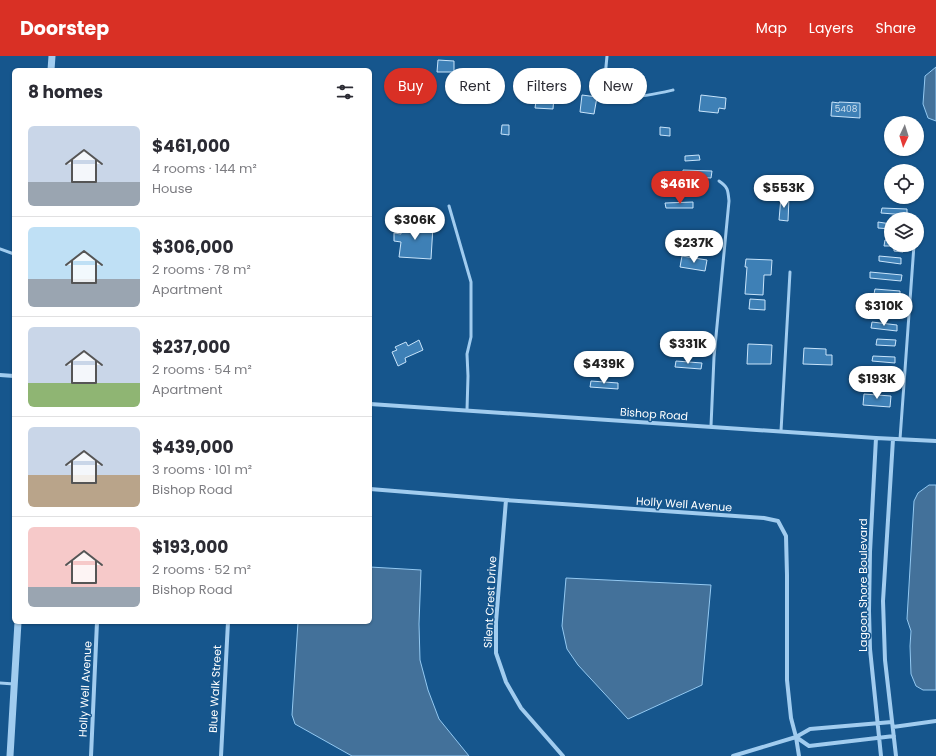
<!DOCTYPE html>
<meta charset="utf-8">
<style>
:root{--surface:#fff;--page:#f7f7f7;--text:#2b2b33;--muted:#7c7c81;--line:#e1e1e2;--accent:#d93025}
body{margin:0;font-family:Poppins,sans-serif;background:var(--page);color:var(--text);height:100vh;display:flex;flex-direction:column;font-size:15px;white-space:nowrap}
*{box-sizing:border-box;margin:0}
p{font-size:13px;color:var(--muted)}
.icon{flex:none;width:22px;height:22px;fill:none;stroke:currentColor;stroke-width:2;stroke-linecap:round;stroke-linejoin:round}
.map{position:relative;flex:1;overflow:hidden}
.side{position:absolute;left:12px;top:12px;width:360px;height:556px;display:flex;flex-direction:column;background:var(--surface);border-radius:6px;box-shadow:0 1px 3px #0004}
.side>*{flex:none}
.hud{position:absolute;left:384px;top:12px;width:380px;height:36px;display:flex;gap:8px}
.needle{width:26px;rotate:184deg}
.buttons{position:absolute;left:884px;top:60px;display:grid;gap:8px}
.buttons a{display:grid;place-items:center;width:40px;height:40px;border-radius:50%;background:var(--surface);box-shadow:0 1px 3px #0004;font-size:20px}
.price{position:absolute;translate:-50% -34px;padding:0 9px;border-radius:14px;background:#fff;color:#222;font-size:13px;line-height:26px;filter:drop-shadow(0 1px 2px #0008)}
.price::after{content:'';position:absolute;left:50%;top:24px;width:12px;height:9px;margin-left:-6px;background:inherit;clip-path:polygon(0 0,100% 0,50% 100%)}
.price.selected{background:var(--accent);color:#fff}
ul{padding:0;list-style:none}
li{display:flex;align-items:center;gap:12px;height:100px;padding:0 16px}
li+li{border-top:1px solid var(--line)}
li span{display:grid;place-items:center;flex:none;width:112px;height:80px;border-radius:6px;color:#555}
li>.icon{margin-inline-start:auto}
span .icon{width:48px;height:48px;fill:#fffc;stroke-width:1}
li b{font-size:17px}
h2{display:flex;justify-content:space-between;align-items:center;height:48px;padding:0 16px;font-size:17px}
.chip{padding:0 14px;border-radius:18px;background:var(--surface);box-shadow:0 1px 3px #0004;font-size:14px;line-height:36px}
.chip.selected{background:var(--accent);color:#fff}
header{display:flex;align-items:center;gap:24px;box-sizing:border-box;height:56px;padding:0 20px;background:var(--accent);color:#fff}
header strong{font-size:19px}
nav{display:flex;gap:22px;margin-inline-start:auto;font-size:14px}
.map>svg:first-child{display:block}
.water{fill:#43719a;stroke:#93c9f2}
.building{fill:#3e80b6;stroke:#c8e4fb}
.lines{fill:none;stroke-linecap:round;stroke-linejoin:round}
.service{stroke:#a1ccef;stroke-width:3}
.minor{stroke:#a1ccef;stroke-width:4}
.tertiary{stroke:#a1ccef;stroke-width:7}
.labels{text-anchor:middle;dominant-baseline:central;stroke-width:3;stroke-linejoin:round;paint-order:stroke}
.number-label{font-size:9px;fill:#cfdfed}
.street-label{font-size:11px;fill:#fff;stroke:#16568d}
</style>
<header>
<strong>Doorstep</strong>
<nav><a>Map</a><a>Layers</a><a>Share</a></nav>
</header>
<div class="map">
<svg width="936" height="700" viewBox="0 0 936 700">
<rect width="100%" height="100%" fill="#16568d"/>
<!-- water -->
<path class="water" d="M936,11v54l-8,-3 -5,-14 2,-28z
M929,429h7v205h-13l-7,-4 -5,-12 -1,-28 1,-15 -4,-12 7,-118 4,-8z
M370,511l51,3 -2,54 1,36 8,30 11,29 30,37h-117l-57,-32 -3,-9 6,-93h72z
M566,522l145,7 -9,100 -74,34 -50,-54 -11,-16 -5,-23z"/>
<!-- building -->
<path class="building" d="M438,4l16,1v11h-17z
M628,13h6v7h10v6l-16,-1v5h-5v-5l-7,-1v-6l11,1z
M533,26l22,2 -2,25 -18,-1 1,-7h-7l1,-13h2z
M582,39l15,2 -3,17 -14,-2z
M701,39l25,3 -1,11 -6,-1 -1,5 -19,-2z
M832,46l7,1v-1l21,1v15l-29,-2z
M502,69h7v10l-8,-1z
M660,71l10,1v8l-10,-1z
M699,99l1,5 -15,1v-5z
M683,114l29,1 -1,7 -28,-2z
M781,141h8l-1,24 -9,-1z
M693,146v6h-27l-1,-5z
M882,152l25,1v6l-26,-2z
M878,166l13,2v5l-13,-1z
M402,167l31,3 -2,33 -32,-2 2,-15 -7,-1v-8l7,1v-2h-1v-4h1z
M885,184l6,1v4h12v7l-9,-1v-5h-10z
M682,200l25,4 -2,11 -25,-4z
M879,200l22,2v6l-22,-3z
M746,203l26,1 -1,15h-7l-1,20 -18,-1 2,-27h-2z
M870,216l32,3 -1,6 -31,-3z
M875,233l25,2v5l-26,-2z
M750,243l15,1v10l-16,-1z
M871,249l28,3 -1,6 -28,-3z
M872,266l25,3v6l-26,-3z
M877,283l19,1 -1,6 -19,-1z
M419,284l4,10 -18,8 1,4 -8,4 -6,-14 5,-2 -2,-3 11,-5 2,4z
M748,288l24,1 -1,19h-24z
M804,292l22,1v6h6v10l-29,-1z
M873,300l22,1v6l-23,-2z
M676,305l26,2 -1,6 -26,-2z
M867,318l26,2v5h-4l-1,5h-8v-5l-13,-2z
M591,325l27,2v6l-28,-2z
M864,338l27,2 -1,11 -27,-2z"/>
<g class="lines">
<!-- service -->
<path class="service" d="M607,0l-2,21 1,10c3,4 7,7 13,9 11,4 41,-3 54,-6
M449,150l22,76v55l-4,17 1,22 -1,34
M0,193l14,5
M711,370l3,-69 15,-156c-1,-11 -1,-14 -10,-20
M781,375l9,-159
M900,383l14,-194
M0,627l14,1"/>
<!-- minor -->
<path class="minor" d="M0,319l14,1
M370,348l506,34 60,3
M876,382l-6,114 -1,59 1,38 11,107
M893,383l-10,162 2,59 11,96
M370,433l136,11 258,18 14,3 8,15 1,39v105l4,38 5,19 3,19
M506,444l-10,122v31l10,29 15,26 42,48
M893,671l43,-6
M796,681l13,9 85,-10
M91,700l6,-134
M221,700l7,-134
M733,700l63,-19 14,-8 82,-7"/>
<!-- tertiary -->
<path class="tertiary" d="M51,14l1,-14
M10,700l8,-134"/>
</g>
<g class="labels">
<!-- number labels -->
<g class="number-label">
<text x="846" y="53">5408</text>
</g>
<!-- street labels -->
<g class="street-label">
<text transform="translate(654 358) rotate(4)">Bishop Road</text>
<text transform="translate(684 448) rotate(4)">Holly Well Avenue</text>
<text transform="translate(863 529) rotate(-90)">Lagoon Shore Boulevard</text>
<text transform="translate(490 546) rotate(-87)">Silent Crest Drive</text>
<text transform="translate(85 633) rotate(-87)">Holly Well Avenue</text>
<text transform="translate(215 633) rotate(-87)">Blue Walk Street</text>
</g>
</g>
</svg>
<div class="buttons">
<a><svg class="needle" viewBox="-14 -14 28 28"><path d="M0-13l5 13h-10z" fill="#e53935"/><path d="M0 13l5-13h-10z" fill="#7c7c81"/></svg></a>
<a><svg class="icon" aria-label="locate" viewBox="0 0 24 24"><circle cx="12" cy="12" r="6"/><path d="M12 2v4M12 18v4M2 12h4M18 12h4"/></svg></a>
<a><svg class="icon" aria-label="layers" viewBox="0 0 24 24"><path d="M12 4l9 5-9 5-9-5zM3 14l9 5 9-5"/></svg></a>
</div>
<b class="price selected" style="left:680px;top:149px">$461K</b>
<b class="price" style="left:784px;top:153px">$553K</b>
<b class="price" style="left:415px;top:185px">$306K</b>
<b class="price" style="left:694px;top:208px">$237K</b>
<b class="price" style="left:884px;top:271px">$310K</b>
<b class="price" style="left:688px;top:309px">$331K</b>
<b class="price" style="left:604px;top:329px">$439K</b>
<b class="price" style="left:877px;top:344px">$193K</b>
<div class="hud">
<a class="chip selected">Buy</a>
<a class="chip">Rent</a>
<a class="chip">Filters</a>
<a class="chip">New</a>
</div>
<section class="side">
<h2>8 homes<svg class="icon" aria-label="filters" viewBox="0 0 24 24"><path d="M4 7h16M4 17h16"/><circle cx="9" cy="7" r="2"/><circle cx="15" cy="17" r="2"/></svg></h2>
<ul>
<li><span style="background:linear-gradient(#c9d6e8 70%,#9aa5b1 0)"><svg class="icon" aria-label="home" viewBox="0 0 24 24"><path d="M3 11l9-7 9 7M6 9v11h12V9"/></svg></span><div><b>$461,000</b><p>4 rooms · 144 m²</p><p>House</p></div></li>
<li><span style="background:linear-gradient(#bfe0f5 65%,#9aa5b1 0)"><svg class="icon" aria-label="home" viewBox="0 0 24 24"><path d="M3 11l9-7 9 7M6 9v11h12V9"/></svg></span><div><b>$306,000</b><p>2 rooms · 78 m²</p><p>Apartment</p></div></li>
<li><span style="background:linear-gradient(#c9d6e8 70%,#8fb573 0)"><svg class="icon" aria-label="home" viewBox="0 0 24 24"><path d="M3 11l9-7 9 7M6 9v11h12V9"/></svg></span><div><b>$237,000</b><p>2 rooms · 54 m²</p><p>Apartment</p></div></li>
<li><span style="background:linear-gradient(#c9d6e8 60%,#b9a48a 0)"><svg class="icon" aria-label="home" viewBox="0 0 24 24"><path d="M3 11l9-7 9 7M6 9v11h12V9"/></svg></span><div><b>$439,000</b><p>3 rooms · 101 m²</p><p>Bishop Road</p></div></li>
<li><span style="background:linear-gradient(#f6c9c9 75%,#9aa5b1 0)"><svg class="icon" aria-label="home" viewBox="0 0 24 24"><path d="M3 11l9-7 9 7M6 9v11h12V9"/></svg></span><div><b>$193,000</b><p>2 rooms · 52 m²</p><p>Bishop Road</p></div></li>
</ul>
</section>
</div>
